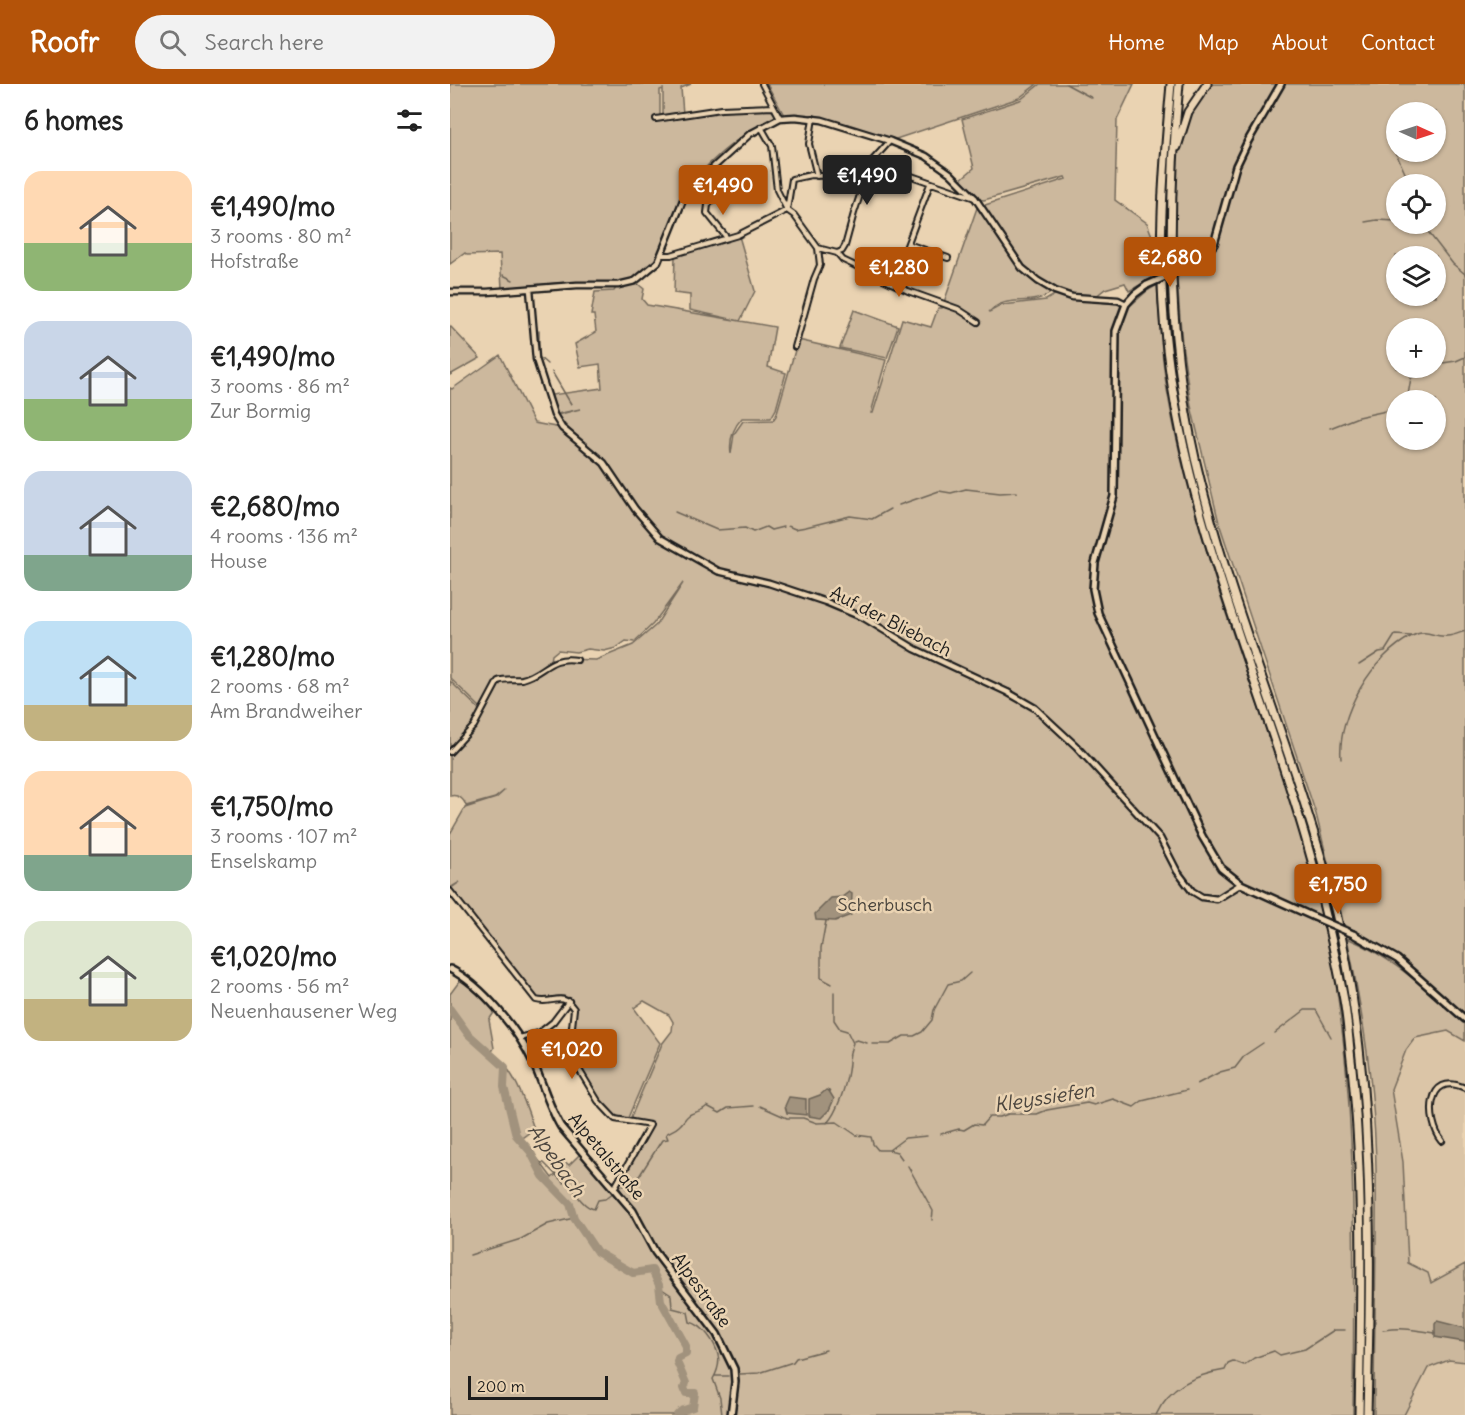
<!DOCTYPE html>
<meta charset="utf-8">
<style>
:root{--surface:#fff;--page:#f2f2f2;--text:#222;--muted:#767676;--accent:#b45309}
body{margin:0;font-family:Delius,sans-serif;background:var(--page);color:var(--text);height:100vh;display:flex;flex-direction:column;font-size:22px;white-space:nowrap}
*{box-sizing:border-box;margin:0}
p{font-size:20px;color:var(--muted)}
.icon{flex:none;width:33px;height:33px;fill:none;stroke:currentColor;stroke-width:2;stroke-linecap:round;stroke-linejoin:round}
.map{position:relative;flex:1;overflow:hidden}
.panel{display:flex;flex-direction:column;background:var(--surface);width:450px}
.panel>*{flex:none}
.needle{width:39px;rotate:93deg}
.controls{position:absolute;left:936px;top:18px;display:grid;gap:12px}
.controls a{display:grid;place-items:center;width:60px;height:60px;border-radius:50%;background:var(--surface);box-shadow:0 2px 4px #0004;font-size:30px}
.scale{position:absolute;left:18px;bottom:15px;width:140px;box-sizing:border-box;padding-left:6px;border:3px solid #1c1c1c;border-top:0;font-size:16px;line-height:21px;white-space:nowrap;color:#1c1c1c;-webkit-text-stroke:4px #ead3b2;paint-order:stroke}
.price{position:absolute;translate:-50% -51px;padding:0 14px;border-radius:6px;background:var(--accent);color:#fff;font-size:20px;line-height:39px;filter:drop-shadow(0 2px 3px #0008)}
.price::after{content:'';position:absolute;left:50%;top:36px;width:18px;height:14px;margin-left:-9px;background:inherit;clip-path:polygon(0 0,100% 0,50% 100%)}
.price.current{background:#222;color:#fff}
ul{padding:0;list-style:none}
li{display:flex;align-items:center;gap:18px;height:150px;padding:0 24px}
li span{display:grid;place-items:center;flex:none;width:168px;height:120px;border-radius:18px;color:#555}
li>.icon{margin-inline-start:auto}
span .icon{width:72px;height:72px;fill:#fffc;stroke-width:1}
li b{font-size:26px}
h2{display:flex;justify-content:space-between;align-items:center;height:72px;padding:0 24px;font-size:26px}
header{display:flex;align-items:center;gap:36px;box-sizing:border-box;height:84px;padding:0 30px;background:var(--accent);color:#fff}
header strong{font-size:28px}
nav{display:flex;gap:33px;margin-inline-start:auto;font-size:21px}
.search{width:420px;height:54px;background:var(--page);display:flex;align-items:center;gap:15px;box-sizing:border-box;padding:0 21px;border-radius:33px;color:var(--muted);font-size:22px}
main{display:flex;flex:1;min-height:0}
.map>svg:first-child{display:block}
.built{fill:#dbc5a7}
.green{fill:#ccb89d;stroke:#746a5c;stroke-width:1.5;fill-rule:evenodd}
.water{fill:#a1927d;stroke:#6c6356;stroke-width:1.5}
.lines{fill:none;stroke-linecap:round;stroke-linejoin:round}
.stream{stroke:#6c6356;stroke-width:1.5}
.river{stroke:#a1927d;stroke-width:8}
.minor-casing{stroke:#1c1c1c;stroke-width:8}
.tertiary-casing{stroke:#1c1c1c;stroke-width:9}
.secondary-casing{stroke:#1c1c1c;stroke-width:10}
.motorway-casing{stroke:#1c1c1c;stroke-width:11}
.minor{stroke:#ead3b2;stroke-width:4}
.tertiary{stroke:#ead3b2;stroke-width:4.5}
.secondary{stroke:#ead3b2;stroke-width:5}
.motorway{stroke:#ead3b2;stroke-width:7}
.secondary-bridge-casing{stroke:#1c1c1c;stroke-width:10;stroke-linecap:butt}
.secondary-bridge{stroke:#ead3b2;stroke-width:5}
.labels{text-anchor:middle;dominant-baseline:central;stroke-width:5;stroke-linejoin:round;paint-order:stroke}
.street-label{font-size:18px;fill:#1c1c1c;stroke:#ead3b2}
.park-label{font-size:18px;fill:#48433c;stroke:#ead3b2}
.water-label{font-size:20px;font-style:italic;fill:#4b453e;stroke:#ead3b2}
</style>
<header>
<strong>Roofr</strong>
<div class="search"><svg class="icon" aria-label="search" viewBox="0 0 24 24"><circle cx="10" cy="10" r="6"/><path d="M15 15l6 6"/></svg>Search here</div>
<nav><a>Home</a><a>Map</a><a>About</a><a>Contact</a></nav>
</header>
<main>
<section class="panel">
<h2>6 homes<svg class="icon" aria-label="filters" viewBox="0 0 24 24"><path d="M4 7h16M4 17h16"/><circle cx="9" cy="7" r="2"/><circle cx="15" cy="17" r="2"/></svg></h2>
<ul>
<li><span style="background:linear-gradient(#ffd9b3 60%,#8fb573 0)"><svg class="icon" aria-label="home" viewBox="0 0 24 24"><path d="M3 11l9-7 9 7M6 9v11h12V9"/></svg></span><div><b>€1,490/mo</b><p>3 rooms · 80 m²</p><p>Hofstraße</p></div></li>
<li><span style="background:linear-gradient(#c9d6e8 65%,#8fb573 0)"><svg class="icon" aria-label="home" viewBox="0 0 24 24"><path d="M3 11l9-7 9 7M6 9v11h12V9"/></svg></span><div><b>€1,490/mo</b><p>3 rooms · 86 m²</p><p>Zur Bormig</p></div></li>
<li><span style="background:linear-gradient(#c9d6e8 70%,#7fa58c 0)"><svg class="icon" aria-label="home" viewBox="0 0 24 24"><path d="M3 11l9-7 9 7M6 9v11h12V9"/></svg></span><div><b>€2,680/mo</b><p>4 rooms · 136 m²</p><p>House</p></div></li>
<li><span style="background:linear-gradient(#bfe0f5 70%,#c2b280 0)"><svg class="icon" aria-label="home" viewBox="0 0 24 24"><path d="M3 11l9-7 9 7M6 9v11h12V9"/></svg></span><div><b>€1,280/mo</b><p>2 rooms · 68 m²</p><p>Am Brandweiher</p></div></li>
<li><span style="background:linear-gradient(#ffd9b3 70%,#7fa58c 0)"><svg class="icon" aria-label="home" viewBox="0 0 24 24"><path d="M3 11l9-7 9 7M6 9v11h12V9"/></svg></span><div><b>€1,750/mo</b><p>3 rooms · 107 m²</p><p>Enselskamp</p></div></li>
<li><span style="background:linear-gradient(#dfe7d0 65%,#c2b280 0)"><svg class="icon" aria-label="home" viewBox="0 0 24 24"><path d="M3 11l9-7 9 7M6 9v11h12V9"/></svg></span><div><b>€1,020/mo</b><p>2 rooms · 56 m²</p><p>Neuenhausener Weg</p></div></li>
</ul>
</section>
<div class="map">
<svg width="1015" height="1331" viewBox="0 0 1015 1331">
<rect width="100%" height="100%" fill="#ead3b2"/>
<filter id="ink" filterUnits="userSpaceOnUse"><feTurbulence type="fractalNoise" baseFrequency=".0167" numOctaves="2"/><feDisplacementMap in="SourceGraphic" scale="12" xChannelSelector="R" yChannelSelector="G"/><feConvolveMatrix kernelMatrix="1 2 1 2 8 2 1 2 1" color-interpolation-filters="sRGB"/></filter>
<g filter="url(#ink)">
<!-- built -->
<path class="built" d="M998,947l17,10v223l-34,19 -3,-10 -20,-10 -5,-101 -12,-73 15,-39 9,-12z
M999,1276l16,2v53h-61l24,-47z"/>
<!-- green -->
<path class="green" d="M0,0h241l-10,4 2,26 -20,3v-28l-3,1v31l59,-9 51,-4 6,8c-33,16 -76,50 -95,83 -16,28 -15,65 -48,79 -18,9 -39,4 -59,4 -24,1 -48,4 -72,6l-2,-34 -33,1 -2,-2 -15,11z
M317,0h270l-18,14 -126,42 -73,-23 -25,-3 -11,1z
M590,0h94l-17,36 -2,80 32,23 5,13 4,40 -27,15 -4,-8 -20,6 -10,8c-67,-6 -79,-41 -113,-91l84,-27 -1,-2 -81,23 -8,-1 -15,-20 13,-11 -12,-49 58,-19z
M761,0h254v933c-39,-34 -76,-69 -122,-93l-27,-110 -97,-291 -28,-117 -9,-62 -7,-91v-63l4,-44 4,-14 11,-25zM946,28h40v40h-40zM946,100h40v40h-40zM946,172h40v40h-40zM946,244h40v40h-40zM946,316h40v40h-40z
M528,121l43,64 31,23c-22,17 -44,0 -63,20l13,-7 44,-5 10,-6 14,4 60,8 17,-15 10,-6c3,37 4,74 11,110 10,59 27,117 44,174 35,117 85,229 112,349 35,163 30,331 29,497h-620l5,-33 -2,-15 -17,-33 -62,-82 -18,-35 -21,-31 32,-56 -5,-9 -9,1 -5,-2v-3l31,-73 10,-13 1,-9 -4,-7 -25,-14 -10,7 26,35 -33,77c-27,-5 -43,-44 -58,-67 0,-13 17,-53 -6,-57 -6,-1 -17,3 -24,4l-89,-111 10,-7 -10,6v-54l15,-26 31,-10 9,-8 -10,8 -29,8c-2,-7 -8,-12 -16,-10v-41l28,-32 20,-40 6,-3h18l41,-21 33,1 37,-15 23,-20 27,-42 -30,41 -19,18 -8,-1 -10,7 -12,3 -16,-2 -12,3 -18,-2 -6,5 -1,6 -24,15 -21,1 -11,5 -14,26 -31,-30v-290l2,1 48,-34 34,68 27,5 11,9 1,-3 -16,-19 23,-6 -23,5 -6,-19 51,-7 -2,-24 -20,3 -5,-23 21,-12 -2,-17h-3l4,-23 19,-1 2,-3 21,-5 7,6 -2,10 5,6 128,22 -7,40 18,6 -10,36 -5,9h-29c-10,11 -13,22 -11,36l3,-20 9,-13 30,-1 3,-4 22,-76 88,20 -15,53h2l29,-94 29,8 7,-19h4z
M289,152l16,55 -15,30 -50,-11v-15l-16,-2 1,-38z
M404,226l44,16 -11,32 -47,-10z
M0,242l30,32 -30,17z
M0,597l28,27 2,6 -9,14 -21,23z
M897,854c46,19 81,53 118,85v18l-17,-10 -33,7 -9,12 -15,39 12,73 5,101 20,10 3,10 34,-19v98l-16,-2 -21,8 -24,47h-30c0,-82 3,-164 2,-246 -1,-77 -13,-156 -29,-231z
M12,894l33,33 -6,9 5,28 -3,5c23,13 35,52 43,76l-12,9 30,40 10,-9 -3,-6 4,-3 6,5 12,-12 46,51 27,49 62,82 16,34 2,12 -5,34h-279v-421z"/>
<!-- water -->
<path class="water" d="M399,808l3,2 -1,21 -16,6 -19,-1 -1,-6 16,-16 11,-1z
M376,1006l3,1 5,8 -5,11 -8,8 -12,-2v-17l11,-4z
M339,1013l17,2v16l-19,-2 -2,-7z
M987,1237l28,7v14l-30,-5v-13z"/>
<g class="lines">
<!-- stream -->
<path class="stream" d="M616,0l26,14
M945,67l15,33
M915,138l12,-2 19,1
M972,140l31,40 12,10
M53,191l10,5
M89,247v26l8,7
M986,280l20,-3 9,-4
M102,288l19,32
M949,316l9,-5 3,-17 18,-10
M880,344l28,-11 28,-6 10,-9
M449,421l40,-14 12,2 15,-4 34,4 17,-1
M225,428l42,18 28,-2 8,4 13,-5 5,3 12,-3
M338,442l7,3 11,-2 44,-11 22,3 18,-10
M909,581l20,-13 6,-1 10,-16 16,1
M891,675c-4,-44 32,-104 71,-123 17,-8 21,2 35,0 6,0 12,-3 18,-5
M376,837l-5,27v30l11,6
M825,949l30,-23h11l15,27
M404,957l3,-1 10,3
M422,960h18l14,-8h10l8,-4 10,-12 2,-10 14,-26 13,-3 9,-8
M747,1000l23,-12 15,-4 10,-13 18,-12
M310,1022l27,12h16l14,5 20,-1 19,13 15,2 2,7 5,6h11l16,-12 22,-2
M377,1039c10,-10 19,-38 21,-52 2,-11 0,-17 5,-28l-6,-12 -7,-2 -6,-9v-28
M491,1050l18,-5 5,1 10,-6 8,1 7,-8h11l8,-3h29l10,-4 40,-7 7,2 19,-6 21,8 8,-6 45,-11
M439,1066l8,2 5,7
M86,1078l8,1 20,20 6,1c6,9 13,23 24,25l4,-9 7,-1 9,-7
M458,1082l25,45 -1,9
M172,1102l16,-8 24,-38 6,-1 -2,-5c4,-3 9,-4 13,-8 4,-3 6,-8 10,-11 7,-4 12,-3 18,-9l13,7 8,-5 26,-2
M20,1171l51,-16 27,-15 26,-6
M209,1203l12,8 1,13 16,4 2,10c13,3 25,20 28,33 2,8 -1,17 -5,24l7,19 2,17
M933,1246c22,-3 31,0 52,3
M290,1290l19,-1 34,-11 3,-4 30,-8
M265,1292h13
M706,1331c13,-28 38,-40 69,-45l3,-7 5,-2 11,4 10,-7 20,-7 6,4 25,-6 29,-19h11"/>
<!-- river -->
<path class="river" d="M0,925l18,25 37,33 -1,20 12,48 14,16 13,25 27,28 4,14 23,34 36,21 19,-3 7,15 2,16 25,45v8l-8,4 -1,4 9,21 -2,5 2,5h9l-2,14 -12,4 -4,4"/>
<defs>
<path id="minor" d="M312,0l18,34
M363,34l-4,26 8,32
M206,35l65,-10 52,-2
M311,43l11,19 5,44 10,20 7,5 24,33 19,5 5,-2 3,-5 9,-33 17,-51 19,-21
M421,78l104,36
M268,110l-10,11 -1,8 20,25
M458,160l40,14
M387,169l6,7 65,31 50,18 20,13
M212,171h9l67,-20 49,-25 5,-31 19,-4 27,2 9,-1 18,-9 4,1
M443,199l37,-99
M345,263l19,-68 6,-14 -2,-17
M0,668l24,-26 24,-45c8,-3 15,-1 24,-2 22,-5 27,-24 55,-19
M0,807l86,109c18,5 25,-10 38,9l-5,44 29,48 17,18 35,6 -35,62
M69,954l20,-5 14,-11 16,-21
M992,1057c-16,-20 -16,-71 23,-53"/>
<path id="tertiary" d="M80,205l6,70 18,56 8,13 42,35 31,46 25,29 58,33 51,12 57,19 38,16 51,31 92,43 28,16 41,38 84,92 17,33 15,20 10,6 15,2 24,-15
M0,208h37l90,-7h41l17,-4 23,-19 25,-62 14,-18 53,-48 30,-16 15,-1 27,3 68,21 36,15 24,17 25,25 47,70 16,13 17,10 17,6 46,3 8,4"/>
<path id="secondary" d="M733,185l16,-8 15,-17 22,-78 12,-25 33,-57
M697,201l-12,9 -9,10 -10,27 -2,165 -19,67 -2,26 5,24 77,166 27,57 19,32 20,16 73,33
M903,850l44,25 68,60
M0,885c33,17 67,60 83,93 10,22 16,45 28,65l72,84 22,41 62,82 17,35 1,13 -4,33"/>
<path id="motorway" d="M721,0c-8,89 -15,176 -4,265 23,198 116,378 160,571 6,26 12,53 17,80 4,22 5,45 8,68 12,115 9,231 7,347
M729,0c-13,135 -12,267 22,399 37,146 99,284 135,430 39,164 35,335 31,502
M727,63l11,-35 19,-28"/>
</defs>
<!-- minor casing -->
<use href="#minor" class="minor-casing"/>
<!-- tertiary casing -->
<use href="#tertiary" class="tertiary-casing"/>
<!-- secondary casing -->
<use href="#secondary" class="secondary-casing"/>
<!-- motorway casing -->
<use href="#motorway" class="motorway-casing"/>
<!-- minor -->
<use href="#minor" class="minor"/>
<!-- tertiary -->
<use href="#tertiary" class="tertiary"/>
<!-- secondary -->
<use href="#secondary" class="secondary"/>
<!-- motorway -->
<use href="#motorway" class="motorway"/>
<defs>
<path id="secondary-bridge" d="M697,201l36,-16
M864,833l39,17"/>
</defs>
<!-- secondary-bridge casing -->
<use href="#secondary-bridge" class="secondary-bridge-casing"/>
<!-- secondary-bridge -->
<use href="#secondary-bridge" class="secondary-bridge"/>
</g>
</g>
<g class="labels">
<!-- street labels -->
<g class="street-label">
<text transform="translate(441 537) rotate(27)">Auf der Bliebach</text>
<text transform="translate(157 1072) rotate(50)">Alpetalstraße</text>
<text transform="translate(252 1206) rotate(54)">Alpestraße</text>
</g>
<!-- park labels -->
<g class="park-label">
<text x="435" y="820">Scherbusch</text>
</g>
<!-- water labels -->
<g class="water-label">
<text transform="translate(594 1013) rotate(-9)">Kleyssiefen</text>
<text transform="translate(107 1076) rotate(55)">Alpebach</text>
</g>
</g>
</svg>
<div class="controls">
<a><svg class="needle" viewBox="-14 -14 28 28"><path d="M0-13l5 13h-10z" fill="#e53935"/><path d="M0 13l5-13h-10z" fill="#767676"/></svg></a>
<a><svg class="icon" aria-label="locate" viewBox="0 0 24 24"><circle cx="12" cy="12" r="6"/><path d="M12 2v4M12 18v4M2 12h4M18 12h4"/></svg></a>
<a><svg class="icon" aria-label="layers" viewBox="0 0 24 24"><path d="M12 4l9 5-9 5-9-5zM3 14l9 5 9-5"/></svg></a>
<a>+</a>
<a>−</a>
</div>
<div class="scale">200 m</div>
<b class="price current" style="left:417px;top:122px">€1,490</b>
<b class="price" style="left:273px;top:132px">€1,490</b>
<b class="price" style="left:720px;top:204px">€2,680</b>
<b class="price" style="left:449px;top:214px">€1,280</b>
<b class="price" style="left:888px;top:831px">€1,750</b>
<b class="price" style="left:122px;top:996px">€1,020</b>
</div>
</main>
